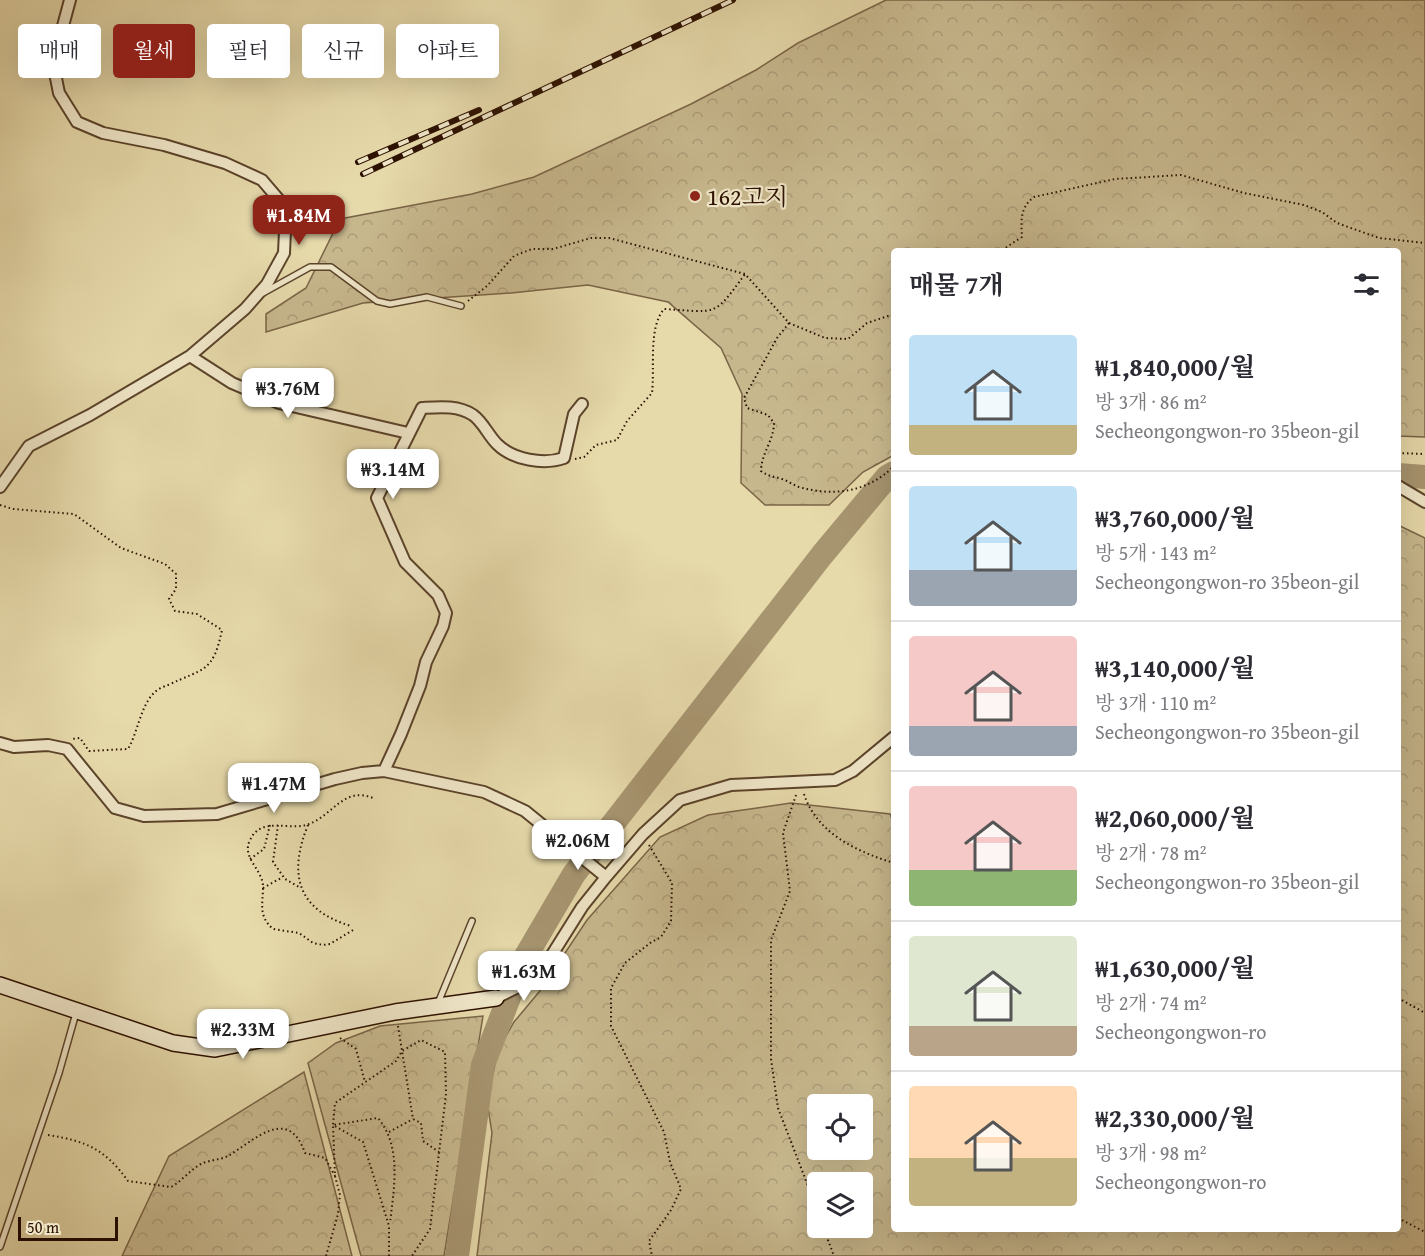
<!DOCTYPE html>
<html lang="ko">
<meta charset="utf-8">
<style>
:root{--surface:#fff;--page:#f7f7f7;--text:#2b2b33;--muted:#7c7c81;--line:#e1e1e2;--accent:#8f2418}
body{margin:0;font-family:"Gentium Book Plus","Noto Serif KR",serif;background:var(--page);color:var(--text);height:100vh;display:flex;flex-direction:column;font-size:22px;white-space:nowrap}
*{box-sizing:border-box;margin:0}
p{font-size:20px;color:var(--muted)}
.icon{flex:none;width:33px;height:33px;fill:none;stroke:currentColor;stroke-width:2;stroke-linecap:round;stroke-linejoin:round}
.map{position:relative;flex:1;overflow:hidden}
.drawer{position:absolute;left:891px;top:248px;width:510px;height:984px;display:flex;flex-direction:column;background:var(--surface);border-radius:6px;box-shadow:0 6px 24px #0002}
.drawer>*{flex:none}
.banner{position:absolute;left:18px;top:24px;width:570px;height:54px;display:flex;gap:12px}
.tools{position:absolute;left:807px;top:1094px;display:grid;gap:12px}
.tools a{display:grid;place-items:center;width:66px;height:66px;border-radius:6px;background:var(--surface);box-shadow:0 6px 24px #0002;font-size:30px}
.scale{position:absolute;left:18px;bottom:15px;width:100px;box-sizing:border-box;padding-left:6px;border:3px solid #2d1100;border-top:0;font-size:16px;line-height:21px;white-space:nowrap;color:#2d1100;-webkit-text-stroke:4px #efe6c8;paint-order:stroke}
.price{position:absolute;translate:-50% -51px;padding:0 14px;border-radius:12px;background:#fff;color:#222;font-size:20px;line-height:39px;filter:drop-shadow(0 2px 3px #0008)}
.price::after{content:'';position:absolute;left:50%;top:36px;width:18px;height:14px;margin-left:-9px;background:inherit;clip-path:polygon(0 0,100% 0,50% 100%)}
.price.selected{background:var(--accent);color:#fff}
ul{padding:0;list-style:none}
li{display:flex;align-items:center;gap:18px;height:150px;padding:0 18px}
li+li{border-top:2px solid var(--line)}
li span{display:grid;place-items:center;flex:none;width:168px;height:120px;border-radius:6px;color:#555}
li>.icon{margin-inline-start:auto}
span .icon{width:72px;height:72px;fill:#fffc;stroke-width:1}
li b{font-size:26px}
h2{display:flex;justify-content:space-between;align-items:center;height:72px;padding:0 18px;font-size:26px}
.pill{padding:0 21px;border-radius:6px;background:var(--surface);box-shadow:0 6px 24px #0002;font-size:21px;line-height:54px}
.pill.selected{background:var(--accent);color:#fff}
.map>svg:first-child{display:block}
.forest{fill:url(#forest-crowns);stroke:#7a6446;stroke-width:1.5;fill-rule:evenodd}
.lines{fill:none;stroke-linecap:round;stroke-linejoin:round}
.river{stroke:#a79570;stroke-width:24}
.lane-casing{stroke:#5b432a;stroke-width:8}
.street-casing{stroke:#5b432a;stroke-width:14}
.secondary-casing{stroke:#2d1100;stroke-width:18}
.path{stroke:#2d1100;stroke-width:2;stroke-dasharray:1.5 3;stroke-linecap:butt}
.lane{stroke:#efe6c8;stroke-width:5}
.street{stroke:#efe6c8;stroke-width:10}
.secondary{stroke:#efe6c8;stroke-width:15}
.rail-casing{stroke:#2d1100;stroke-width:6}
.rail{stroke:#efe6c8;stroke-width:4;stroke-dasharray:11;stroke-linecap:butt}
.poi-dot{fill:#8f2418;stroke:#efe6c8;stroke-width:2}
.labels{text-anchor:middle;dominant-baseline:central;stroke-width:4.5;stroke-linejoin:round;paint-order:stroke}
.poi-label{font-size:24px;fill:#2d1100;stroke:#efe6c8;text-anchor:start}
</style>
<div class="map">
<svg width="1425" height="1256" viewBox="0 0 1425 1256">
<defs>
<pattern id="forest-crowns" width="20" height="18" patternUnits="userSpaceOnUse" patternTransform="scale(1.5)"><rect width="20" height="18" fill="#c7b78d"/><path d="M2 6a3 3 0 1 1 6 0M12 15a3 3 0 1 1 6 0" fill="none" stroke="#ab9c78"/></pattern>
</defs>
<rect width="100%" height="100%" fill="#e6d9aa"/>
<filter id="stains"><feTurbulence type="fractalNoise" baseFrequency=".00333" numOctaves="4"/><feColorMatrix values="0 0 0 0 .2 0 0 0 0 .09 0 0 0 0 .02 0 0 0 .5 -.17"/></filter>
<radialGradient id="worn" r=".72"><stop offset=".6" stop-color="#630" stop-opacity="0"/><stop offset="1" stop-color="#630" stop-opacity=".3"/></radialGradient>
<!-- forest -->
<path class="forest" d="M886,0h539v437l-27,-1v-186h-504v205l-31,17 -34,33h-64l-24,-22 1,-89 -21,-46 -53,-46 -80,-17 -77,8 -148,10 -97,29v-18l40,-26 34,-69 132,-25 62,-17 157,-73 65,-34 42,-27z
M1398,525l27,13v718h-948l15,-123 -5,-31 11,-52 16,-28 25,-30 48,-72 73,-83 48,-22 83,-12 99,11 4,10v404h504zM818,1104h44v45h-44zM818,1182h44v45h-44z
M483,1016l-39,240h-83l-53,-193 28,-20 44,-17z
M304,1072l48,184h-230l47,-100z"/>
<g class="lines">
<!-- river -->
<path class="river" d="M1398,475l27,2
M457,1256l26,-191 40,-104 51,-87 248,-319 65,-78 7,-4"/>
<defs>
<path id="lane" d="M263,293l47,-26h21l46,34 13,3 37,-7 34,9
M438,1003l34,-82
M0,1247l59,-174 17,-60"/>
<path id="street" d="M190,356l42,27 47,20 129,30
M1398,486l27,16
M0,487l29,-41 61,-31 100,-59 55,-47 22,-25 17,-31 2,-45 -24,-28 -37,-17 -61,-18 -61,-12 -26,-11 -18,-29 -6,-30 17,-63
M0,743l14,4 34,-2 19,4 48,59 29,8 73,-2 118,-35 27,-6 22,-2 100,21 41,19 81,66
M384,771l17,-37 19,-48 6,-24 17,-36 3,-13 -8,-18 -33,-33 -28,-64 45,-90c17,-1 36,-3 51,7 10,7 15,20 24,29 16,16 47,21 67,14l10,-44 8,-10
M496,998l42,-21 44,-70 24,-30 37,-43 37,-34 51,-15 104,-5 18,-9 41,-34"/>
<path id="secondary" d="M0,985l173,58 42,6 180,-37 101,-14"/>
</defs>
<!-- lane casing -->
<use href="#lane" class="lane-casing"/>
<!-- street casing -->
<use href="#street" class="street-casing"/>
<!-- secondary casing -->
<use href="#secondary" class="secondary-casing"/>
<!-- path -->
<path class="path" d="M1002,250l20,-13c-1,-16 -2,-30 12,-40l81,-18 66,-4 63,18 60,12 18,7 15,11 42,15 46,5
M468,301l19,-15 27,-30 18,-7h21l38,-11h18l136,36 44,49 36,15 23,1 19,-16 27,-9
M789,323l-12,15 -33,60 3,10 21,7 6,8c0,17 -13,31 -13,48 8,6 12,5 21,8 6,2 11,6 17,8 35,10 69,5 95,-21
M1398,453l27,1
M575,459l9,-2 12,-12 21,-5 10,-19 25,-28c3,-25 -4,-65 12,-84 54,3 49,9 81,-35
M0,505l13,4 61,5 47,34 44,16 11,10v15l-7,10 6,12 22,3 25,16c-9,43 -18,38 -54,55 -5,2 -11,4 -15,9 -13,14 -15,38 -25,55l-39,2 -9,-13 -8,1
M804,794c13,40 54,58 90,69
M796,795l-13,38 7,58 -19,49v119l7,49 40,104
M278,825l-5,37 12,17 14,8
M308,825c-20,49 -11,85 43,101
M649,845l23,38 -1,38 -10,16 -11,6 -25,20 -14,25v38l53,106 6,30 11,27 -10,21 -22,31 3,15
M250,859l14,-10 6,-24
M263,888l18,-10
M353,930l-23,14 -7,1 -10,-2 -14,-10 -26,-4c-15,-13 -10,-25 -10,-42 0,-18 -22,-29 -13,-47 12,-25 40,-8 59,-16 24,-9 35,-38 64,-26
M1398,998l27,15
M398,1026l15,93 8,4 2,18 16,11
M340,1038l16,11 9,33
M389,1132l24,-13
M48,1135c38,6 57,14 80,46l43,6c11,-6 19,-17 30,-23 8,-4 19,-4 27,-8 27,-16 60,-51 77,-3l20,5 10,18
M1398,1218l27,14
M823,1227l11,29
M326,1256l12,-42 2,-19 -5,-19 -2,-51 45,-7c24,29 16,70 12,105
M389,1256v-30l-26,-84 -30,-17 2,-22 61,-42 6,-10 19,-11 24,12 1,42 -16,135 -18,27"/>
<!-- lane -->
<use href="#lane" class="lane"/>
<!-- street -->
<use href="#street" class="street"/>
<!-- secondary -->
<use href="#secondary" class="secondary"/>
<defs>
<path id="rail" d="M358,162l121,-52
M363,174l370,-174"/>
</defs>
<!-- rail casing -->
<use href="#rail" class="rail-casing"/>
<!-- rail -->
<use href="#rail" class="rail"/>
</g>
<!-- markers -->
<circle class="poi-dot" cx="695" cy="196" r="6"/>
<g class="labels">
<!-- poi labels -->
<g class="poi-label">
<text x="707" y="196">162고지</text>
</g>
</g>
<rect width="100%" height="100%" filter="url(#stains)"/>
<rect width="100%" height="100%" fill="url(#worn)"/>
</svg>
<div class="tools">
<a><svg class="icon" aria-label="locate" viewBox="0 0 24 24"><circle cx="12" cy="12" r="6"/><path d="M12 2v4M12 18v4M2 12h4M18 12h4"/></svg></a>
<a><svg class="icon" aria-label="layers" viewBox="0 0 24 24"><path d="M12 4l9 5-9 5-9-5zM3 14l9 5 9-5"/></svg></a>
</div>
<div class="scale">50 m</div>
<b class="price selected" style="left:299px;top:246px">₩1.84M</b>
<b class="price" style="left:288px;top:419px">₩3.76M</b>
<b class="price" style="left:393px;top:500px">₩3.14M</b>
<b class="price" style="left:274px;top:814px">₩1.47M</b>
<b class="price" style="left:578px;top:871px">₩2.06M</b>
<b class="price" style="left:524px;top:1002px">₩1.63M</b>
<b class="price" style="left:243px;top:1060px">₩2.33M</b>
<div class="banner">
<a class="pill">매매</a>
<a class="pill selected">월세</a>
<a class="pill">필터</a>
<a class="pill">신규</a>
<a class="pill">아파트</a>
</div>
<section class="drawer">
<h2>매물 7개<svg class="icon" aria-label="filters" viewBox="0 0 24 24"><path d="M4 7h16M4 17h16"/><circle cx="9" cy="7" r="2"/><circle cx="15" cy="17" r="2"/></svg></h2>
<ul>
<li><span style="background:linear-gradient(#bfe0f5 75%,#c2b280 0)"><svg class="icon" aria-label="home" viewBox="0 0 24 24"><path d="M3 11l9-7 9 7M6 9v11h12V9"/></svg></span><div><b>₩1,840,000/월</b><p>방 3개 · 86 m²</p><p>Secheongongwon-ro 35beon-gil</p></div></li>
<li><span style="background:linear-gradient(#bfe0f5 70%,#9aa5b1 0)"><svg class="icon" aria-label="home" viewBox="0 0 24 24"><path d="M3 11l9-7 9 7M6 9v11h12V9"/></svg></span><div><b>₩3,760,000/월</b><p>방 5개 · 143 m²</p><p>Secheongongwon-ro 35beon-gil</p></div></li>
<li><span style="background:linear-gradient(#f6c9c9 75%,#9aa5b1 0)"><svg class="icon" aria-label="home" viewBox="0 0 24 24"><path d="M3 11l9-7 9 7M6 9v11h12V9"/></svg></span><div><b>₩3,140,000/월</b><p>방 3개 · 110 m²</p><p>Secheongongwon-ro 35beon-gil</p></div></li>
<li><span style="background:linear-gradient(#f6c9c9 70%,#8fb573 0)"><svg class="icon" aria-label="home" viewBox="0 0 24 24"><path d="M3 11l9-7 9 7M6 9v11h12V9"/></svg></span><div><b>₩2,060,000/월</b><p>방 2개 · 78 m²</p><p>Secheongongwon-ro 35beon-gil</p></div></li>
<li><span style="background:linear-gradient(#dfe7d0 75%,#b9a48a 0)"><svg class="icon" aria-label="home" viewBox="0 0 24 24"><path d="M3 11l9-7 9 7M6 9v11h12V9"/></svg></span><div><b>₩1,630,000/월</b><p>방 2개 · 74 m²</p><p>Secheongongwon-ro</p></div></li>
<li><span style="background:linear-gradient(#ffd9b3 60%,#c2b280 0)"><svg class="icon" aria-label="home" viewBox="0 0 24 24"><path d="M3 11l9-7 9 7M6 9v11h12V9"/></svg></span><div><b>₩2,330,000/월</b><p>방 3개 · 98 m²</p><p>Secheongongwon-ro</p></div></li>
</ul>
</section>
</div>
